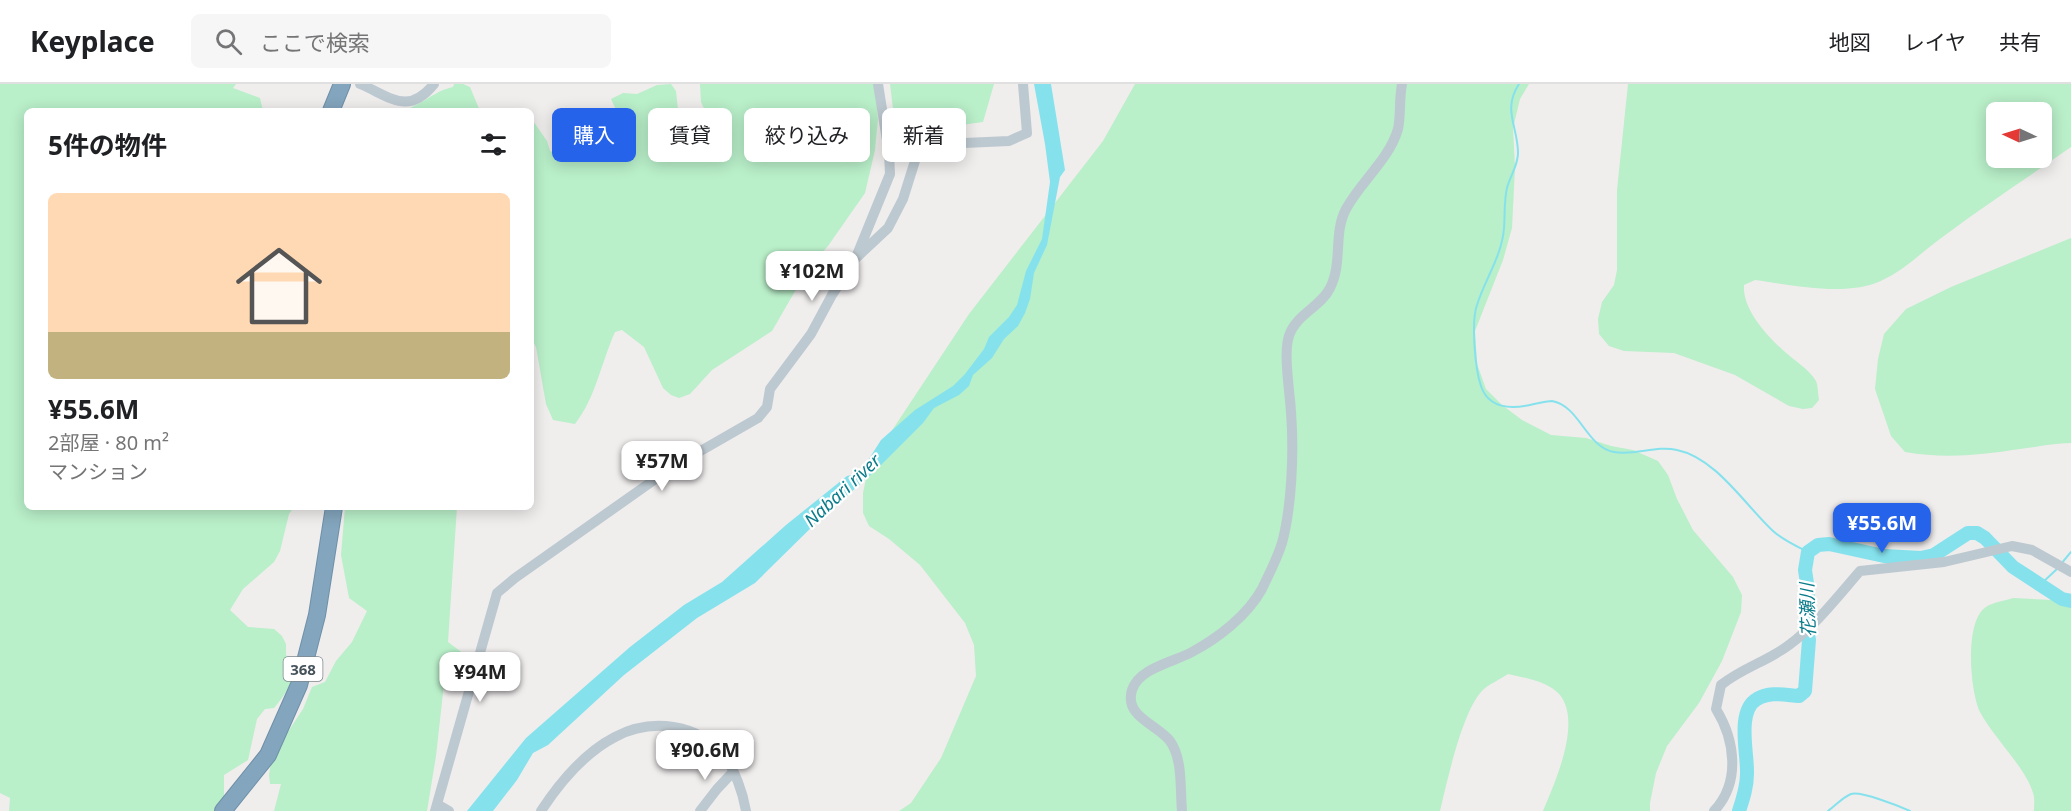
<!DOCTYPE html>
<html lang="ja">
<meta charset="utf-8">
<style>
:root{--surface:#fff;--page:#f6f6f6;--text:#202124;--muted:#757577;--line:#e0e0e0;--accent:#2563eb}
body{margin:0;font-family:"Noto Sans","Noto Sans JP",sans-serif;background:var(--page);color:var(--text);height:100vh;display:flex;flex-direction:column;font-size:22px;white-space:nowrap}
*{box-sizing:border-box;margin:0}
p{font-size:20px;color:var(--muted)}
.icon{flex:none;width:33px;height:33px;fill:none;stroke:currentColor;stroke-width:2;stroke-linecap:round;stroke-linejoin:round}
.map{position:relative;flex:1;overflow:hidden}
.drawer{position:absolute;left:24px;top:24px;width:510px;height:402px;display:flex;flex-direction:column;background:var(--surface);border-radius:9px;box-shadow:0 3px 15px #0003}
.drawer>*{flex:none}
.banner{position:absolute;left:552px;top:24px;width:570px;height:54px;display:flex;gap:12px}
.needle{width:39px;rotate:274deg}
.controls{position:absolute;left:1986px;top:18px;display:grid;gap:12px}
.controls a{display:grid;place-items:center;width:66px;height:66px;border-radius:9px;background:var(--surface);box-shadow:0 3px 15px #0003;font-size:30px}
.price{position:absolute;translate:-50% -51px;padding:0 14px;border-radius:12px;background:#fff;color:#222;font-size:20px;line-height:39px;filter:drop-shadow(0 2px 3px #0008)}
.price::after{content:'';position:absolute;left:50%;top:36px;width:18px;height:14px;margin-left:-9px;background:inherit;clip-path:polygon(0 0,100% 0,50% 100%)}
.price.on{background:var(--accent);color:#fff}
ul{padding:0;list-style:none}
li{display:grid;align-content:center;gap:12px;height:318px;padding:0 24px}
li span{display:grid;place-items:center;height:186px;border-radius:9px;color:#555}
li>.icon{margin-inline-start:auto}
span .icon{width:108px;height:108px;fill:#fffc;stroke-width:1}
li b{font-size:26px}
h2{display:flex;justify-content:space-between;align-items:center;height:72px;padding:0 24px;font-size:26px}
.pill{padding:0 21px;border-radius:9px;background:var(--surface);box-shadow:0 3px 15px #0003;font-size:21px;line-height:54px}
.pill.on{background:var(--accent);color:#fff}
header{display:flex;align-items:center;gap:36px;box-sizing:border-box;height:84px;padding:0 30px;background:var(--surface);border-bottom:2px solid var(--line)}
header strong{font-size:28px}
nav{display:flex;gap:33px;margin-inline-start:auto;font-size:21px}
.search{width:420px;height:54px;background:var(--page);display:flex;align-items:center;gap:15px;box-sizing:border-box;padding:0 21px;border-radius:9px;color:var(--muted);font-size:22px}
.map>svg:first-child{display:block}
.green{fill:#b9efc9;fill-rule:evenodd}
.water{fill:#85e2ed}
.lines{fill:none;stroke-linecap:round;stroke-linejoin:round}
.stream{stroke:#85e2ed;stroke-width:2}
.river{stroke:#85e2ed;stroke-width:14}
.highway-casing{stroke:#6e90a9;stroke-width:18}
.minor{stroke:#bdc9d0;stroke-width:10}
.highway{stroke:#83a5bd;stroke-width:16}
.labels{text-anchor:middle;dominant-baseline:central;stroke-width:4.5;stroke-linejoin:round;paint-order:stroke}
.shield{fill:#fff;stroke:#7d868c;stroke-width:1.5}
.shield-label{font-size:15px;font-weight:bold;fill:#45525a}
.water-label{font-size:18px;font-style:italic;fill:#0b7c8b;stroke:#fff}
</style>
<header>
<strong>Keyplace</strong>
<div class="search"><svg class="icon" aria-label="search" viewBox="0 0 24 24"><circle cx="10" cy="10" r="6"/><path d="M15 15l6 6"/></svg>ここで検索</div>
<nav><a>地図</a><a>レイヤ</a><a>共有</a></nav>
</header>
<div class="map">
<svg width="2071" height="727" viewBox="0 0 2071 727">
<rect width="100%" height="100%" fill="#f0eded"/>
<!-- green -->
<path class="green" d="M0,0h236l-3,4 27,10 3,13h-236v396h267l-5,7 -9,37 -6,11 -31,27 -13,21 18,17 26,2 8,7 4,8v11l9,9c-2,18 -9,30 -21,44l-9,1 -8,10 -9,41 -24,15v22l-7,14h-208l1,-13 -10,-5z
M454,0h9l7,3 10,24h-84c22,-1 36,-20 57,-24z
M671,0l5,7 2,19 -6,8 17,35 16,2 12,-9 -2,-14 -14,-30 -1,-18h175l3,36 -3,30 -10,43 -37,53 -19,21 -37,64 -60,39 -22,24 -11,4 -8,-3 -8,-7 -19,-41 -22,-17 -7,2c-14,31 -19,65 -40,92l-22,-4 -7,-16 -10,-57 -5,-10v-219l16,23 3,10 9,3 14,-9 19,2 15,-3 12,-16 -2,-16 -6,-13 12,-6 14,1 20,-9z
M890,0h104l-11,38 -87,12z
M1135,0h394l-9,15 -7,29 2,39 -3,61 -9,32 -28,71 2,33 9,25 16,16 20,15 29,15 35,3 25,8 22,4 25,11 10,14 9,24 16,31 40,47 9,18 -1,17 -19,49 -23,42 -32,43 -11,27 -6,30v8h-107c12,-29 39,-88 17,-116 -12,-14 -35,-17 -52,-21 -7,5 -17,9 -24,15 -21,18 -37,93 -44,122h-541l12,-8 30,-45 35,-82 -2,-31 -9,-22 -45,-58 -31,-26 -20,-13 -6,-13v-20l4,-19 20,-36 82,-124 134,-173z
M1628,0h443v63c-41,29 -83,56 -123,86 -25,17 -46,41 -75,51 -33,11 -83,1 -118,-4l-11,5c-2,24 23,51 41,67 10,9 24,17 31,29 2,5 2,13 3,19l-7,8 -9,1 -14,-3 -54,-31 -61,-22 -50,-2 -15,-5 -10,-12 -1,-15 4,-17 12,-17 3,-15v-80zM1996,28h46v46h-46z
M2071,154v205c-18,0 -33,4 -51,6 -40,6 -75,10 -115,3l-14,-16 -16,-47 3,-30 6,-25 22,-25 45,-22z
M345,423h112l-9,135 16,12 -16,23 -3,-2 -9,81 -9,55h-153l7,-27h-11l-1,-9 3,-19 31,-47 9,-22 13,-5 11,-21 16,-19 15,-31 -18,-13 -8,-43z
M2013,514l58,3v210h-37c0,-6 1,-13 -1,-18 -7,-25 -40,-56 -53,-81 -10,-21 -16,-91 6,-105 7,-5 19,-6 27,-9z"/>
<!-- water -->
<path class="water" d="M1034,0h17l14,86 -5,7 -13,68 -13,28 -4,26 -5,14 -7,13 -14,13 -12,19 -19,17 -4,11 -10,9 -25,13 -11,15 -49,49 -55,48 -64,63 -58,35 -73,57 -76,70 -15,8 -16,27 -24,31h-26l59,-73 104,-91 54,-42 38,-23 64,-57 61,-49 13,-3 21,-33 34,-30 38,-24 12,-12 19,-25 5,-12 20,-20 8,-12 9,-34 16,-32 8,-57 -5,-38z"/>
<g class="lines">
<!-- stream -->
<path class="stream" d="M1519,0c-17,26 -1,42 -1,69 0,13 -8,23 -11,35 -3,12 -2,27 -3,40 -2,28 -19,51 -27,77 -6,16 -2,64 4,81 8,24 33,23 53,18 6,-1 13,-3 18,-3 28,5 34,46 62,51 21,4 42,-7 63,-2 39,8 68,55 96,81 10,9 23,15 35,21
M2061,480l10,-12
M2041,500l17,-16
M1828,727c7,-5 15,-14 23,-17 10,-3 48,12 59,17"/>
<!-- river -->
<path class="river" d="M1739,727c4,-12 8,-24 8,-37 1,-19 -11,-63 10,-75 13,-8 28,-4 42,-3l6,-5 4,-51 -3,-16 2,-34 -3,-20 3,-18 10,-7 11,-1 55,12 37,2 13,-3 34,-22h9l8,5 28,29 49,32 9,2"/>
<defs>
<path id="highway" d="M331,27l11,-27
M223,727l45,-56 31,-70 18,-70 17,-108"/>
</defs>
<!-- highway casing -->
<use href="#highway" class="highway-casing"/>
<!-- minor -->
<path class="minor" d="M360,0c31,13 48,32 74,0
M857,171l33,-81 -1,-21 -11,-69
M437,720l12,7
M435,727l62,-218 18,-15 156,-110 87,-50 9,-11 3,-18 41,-55 21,-39 24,-37 32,-30 15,-29 17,-54 89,-4 18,-8 -4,-49
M541,727c19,-29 43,-58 74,-74 36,-19 83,-14 109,19 11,14 19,37 22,55
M700,727l17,-22 16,-17
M1182,727c-2,-22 1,-52 -12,-70 -13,-17 -46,-24 -38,-51 7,-22 42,-28 60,-38 26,-14 55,-36 70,-63 7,-15 15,-30 20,-46 10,-37 12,-92 9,-131 -1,-19 -8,-59 -2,-76 7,-22 32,-29 41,-48 13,-25 3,-55 16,-79 15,-28 43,-49 52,-80 3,-14 1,-30 4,-45
M1714,727c27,-29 21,-71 2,-102l5,-24c21,-17 47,-24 68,-40 26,-19 50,-50 71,-74l84,-9 68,-16 20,4 39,22"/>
<!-- highway -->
<use href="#highway" class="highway"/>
</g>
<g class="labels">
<!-- shield labels -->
<rect class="shield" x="283.5" y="573" width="39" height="24" rx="4.5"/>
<g class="shield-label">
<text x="303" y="585">368</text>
</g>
<!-- water labels -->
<g class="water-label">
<text transform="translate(842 406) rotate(-43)">Nabari river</text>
<text transform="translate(1807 526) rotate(-92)">花瀬川</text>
</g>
</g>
</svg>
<div class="controls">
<a><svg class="needle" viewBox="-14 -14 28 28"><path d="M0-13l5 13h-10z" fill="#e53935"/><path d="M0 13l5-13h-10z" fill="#757577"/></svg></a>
</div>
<b class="price" style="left:812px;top:218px">¥102M</b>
<b class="price" style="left:662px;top:408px">¥57M</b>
<b class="price on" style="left:1882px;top:470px">¥55.6M</b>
<b class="price" style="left:480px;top:619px">¥94M</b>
<b class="price" style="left:705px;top:697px">¥90.6M</b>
<div class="banner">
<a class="pill on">購入</a>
<a class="pill">賃貸</a>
<a class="pill">絞り込み</a>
<a class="pill">新着</a>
</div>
<section class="drawer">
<h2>5件の物件<svg class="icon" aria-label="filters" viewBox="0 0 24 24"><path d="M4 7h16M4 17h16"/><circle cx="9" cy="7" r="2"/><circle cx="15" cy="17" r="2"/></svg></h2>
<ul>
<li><span style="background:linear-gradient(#ffd9b3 75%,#c2b280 0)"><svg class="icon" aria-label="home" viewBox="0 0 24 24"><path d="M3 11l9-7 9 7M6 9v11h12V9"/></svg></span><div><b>¥55.6M</b><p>2部屋 · 80 m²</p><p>マンション</p></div></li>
</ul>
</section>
</div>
